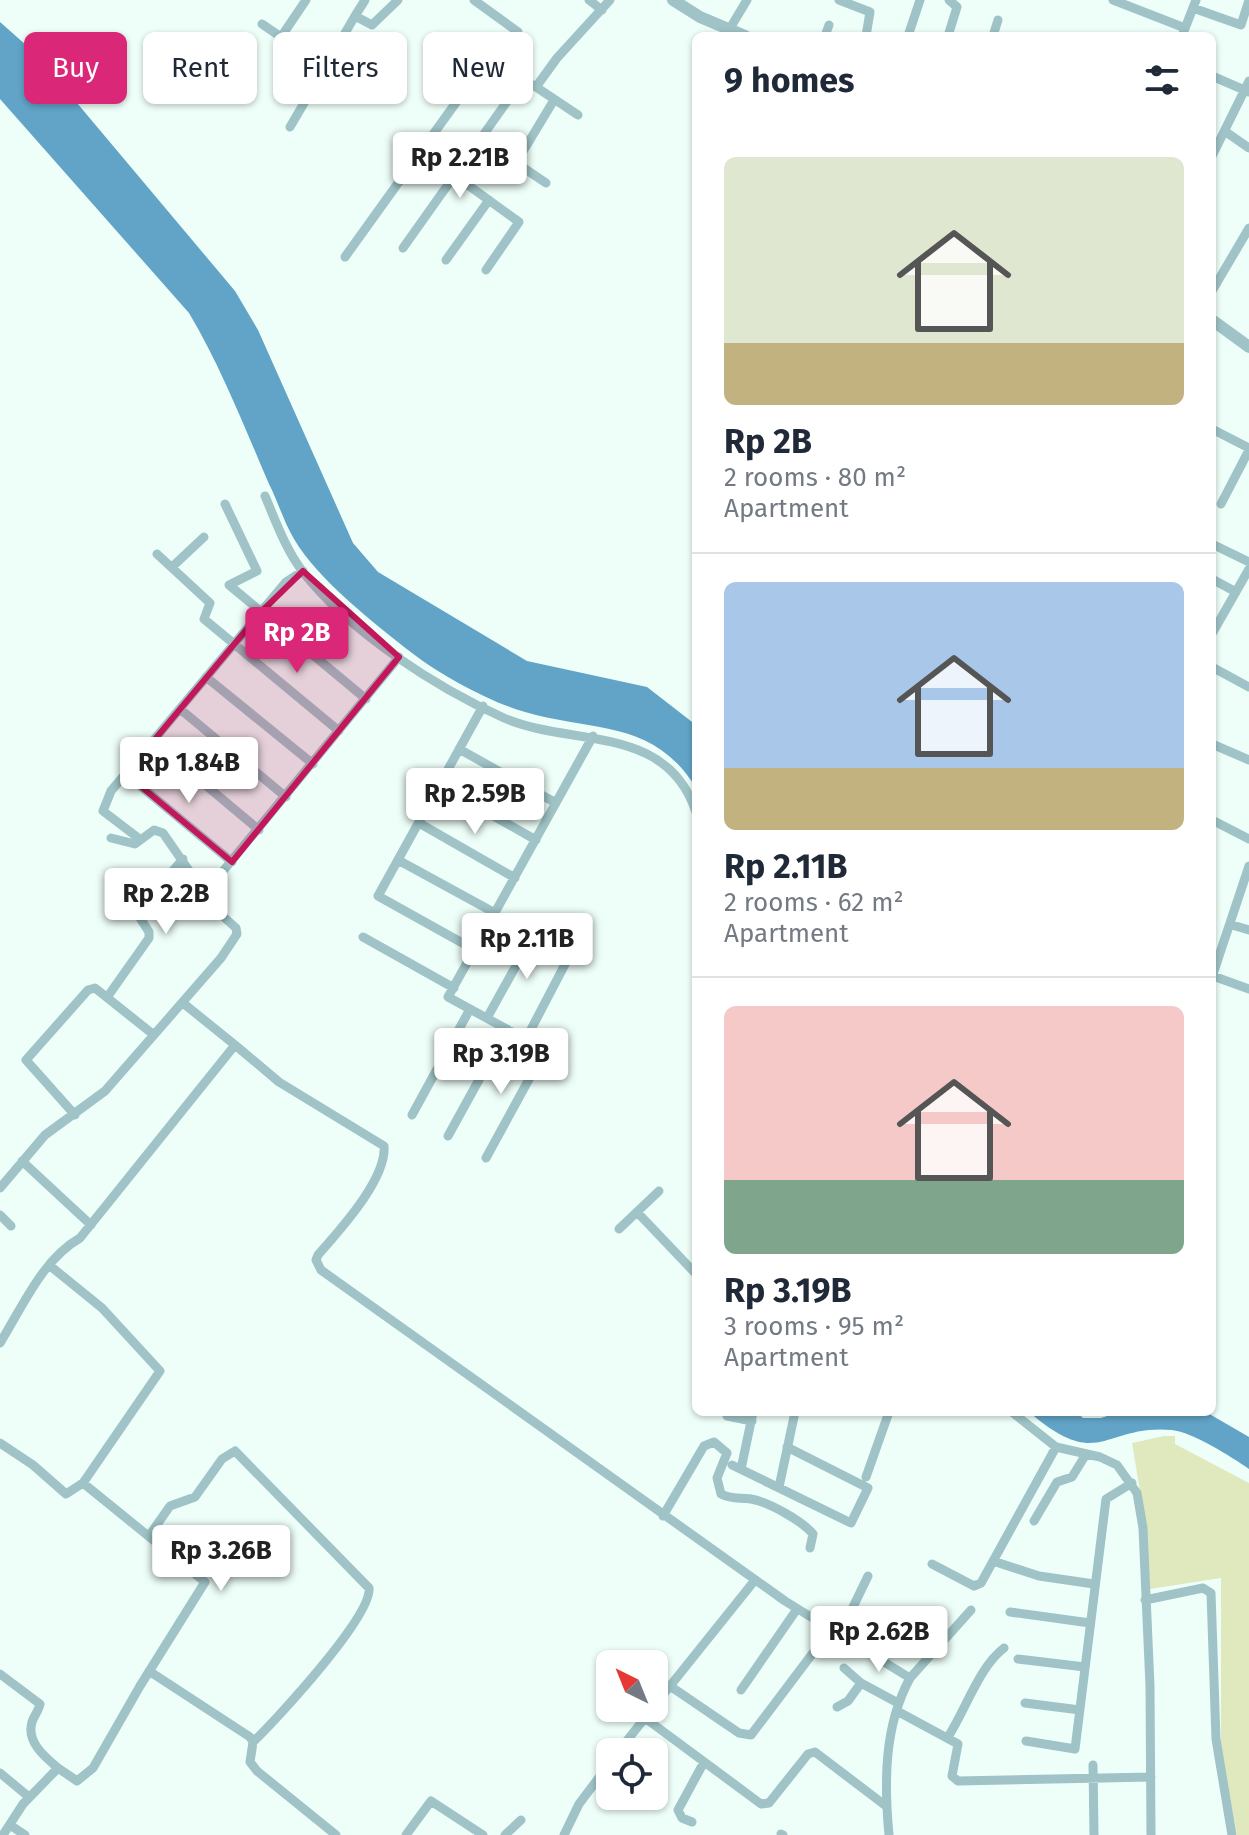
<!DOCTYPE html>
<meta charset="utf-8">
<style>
:root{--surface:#fff;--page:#f2f2f3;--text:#1f2937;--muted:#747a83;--line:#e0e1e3;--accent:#db2777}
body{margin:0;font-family:"Fira Sans",sans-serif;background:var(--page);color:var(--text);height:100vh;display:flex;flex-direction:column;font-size:30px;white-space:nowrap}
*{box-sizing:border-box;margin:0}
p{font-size:26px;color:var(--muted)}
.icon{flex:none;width:44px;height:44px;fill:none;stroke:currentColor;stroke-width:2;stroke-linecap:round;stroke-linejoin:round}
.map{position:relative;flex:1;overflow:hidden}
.panel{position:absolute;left:692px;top:32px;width:524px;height:1384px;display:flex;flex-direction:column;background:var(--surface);border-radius:12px;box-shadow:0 2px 6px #0004}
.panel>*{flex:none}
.guide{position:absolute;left:24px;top:32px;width:548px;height:72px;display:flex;gap:16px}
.needle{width:52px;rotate:317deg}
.tools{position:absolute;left:596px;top:1650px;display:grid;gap:16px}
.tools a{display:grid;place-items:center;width:72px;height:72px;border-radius:12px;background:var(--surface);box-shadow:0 2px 6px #0004;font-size:40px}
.price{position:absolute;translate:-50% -68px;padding:0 18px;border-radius:8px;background:#fff;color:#222;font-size:26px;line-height:52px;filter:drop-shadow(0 2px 4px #0008)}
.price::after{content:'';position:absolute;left:50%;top:48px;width:24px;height:18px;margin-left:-12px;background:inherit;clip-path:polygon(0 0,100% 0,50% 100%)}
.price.on{background:var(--accent);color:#fff}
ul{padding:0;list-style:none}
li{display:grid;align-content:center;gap:16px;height:424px;padding:0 32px}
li+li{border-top:2px solid var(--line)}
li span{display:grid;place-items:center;height:248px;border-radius:12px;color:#555}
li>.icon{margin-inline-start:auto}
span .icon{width:144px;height:144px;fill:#fffc;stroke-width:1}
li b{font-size:34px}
h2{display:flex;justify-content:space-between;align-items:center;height:96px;padding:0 32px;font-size:34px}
.chip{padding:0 28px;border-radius:12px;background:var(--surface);box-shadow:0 2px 6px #0004;font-size:28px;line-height:72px}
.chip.on{background:var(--accent);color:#fff}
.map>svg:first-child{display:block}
.green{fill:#e0e9be}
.water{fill:#61a4c7}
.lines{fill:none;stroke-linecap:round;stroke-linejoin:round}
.minor{stroke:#9fc3c6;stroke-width:9}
.tertiary{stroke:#9fc3c6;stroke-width:12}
.marked{fill:#c2185b;fill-opacity:0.2;stroke:#c2185b;stroke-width:6;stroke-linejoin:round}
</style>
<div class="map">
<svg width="1249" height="1835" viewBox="0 0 1249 1835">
<rect width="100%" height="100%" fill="#eefef9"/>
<!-- green -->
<path class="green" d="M1164,1436h11v8l74,39v352h-12l-16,-88v-169l-71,11 -4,-62 -14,-84z"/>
<!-- water -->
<path class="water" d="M0,22l35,31 200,238 23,39 95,213 25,29 149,89 120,26 49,38v63c-42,-69 -103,-56 -171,-76 -33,-9 -85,-37 -113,-59 -37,-29 -94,-73 -118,-114 -10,-17 -16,-37 -25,-55 -25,-58 -48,-117 -80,-171l-189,-214z
M1029,1412h47l7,6h18l19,-6h86l43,25v32c-17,-12 -57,-37 -77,-39 -69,-6 -72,43 -143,-18z"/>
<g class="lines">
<!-- minor -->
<path class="minor" d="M474,0l44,32
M589,0l13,10
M839,0l31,12 -4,24
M1113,0l72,28
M1193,8l48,17 8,-25
M355,16l10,-16
M262,24l19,13 25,-37
M729,30l18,-30
M825,36l4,-11
M908,36l12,-36
M948,36l9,-29 -8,-7
M993,36l5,-16
M1182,36l14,-36
M281,37l21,16
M1212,76l37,16
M578,115l-42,-28 21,-29 53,-58
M290,127l65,-111 17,9 26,-25
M1226,132l23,16
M481,139l65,44
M421,151l98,71 -33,48
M1212,156l37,-75
M516,163l38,-63
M403,248l120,-169
M345,257l143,-199 48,29
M446,260l43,-60
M1212,291l37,-63
M1212,429l37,19
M265,496c11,26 21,54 38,76 47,60 132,115 201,146 66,29 163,5 192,94
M225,504l32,67 -28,14 137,114
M1221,504l28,-54
M1212,544l37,18
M157,554l53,49 -6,16 135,112
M172,567l32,-30
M1212,579l24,13
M1213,632l36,-63
M1212,667l37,20
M206,677l107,87
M180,709l106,88
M153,741l106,89
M1212,744l37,16
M459,749l97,54
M126,774l106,88
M439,785l97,55
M1212,820l37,19
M419,823l96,55
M137,837l-34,-26 8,-20 175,-209 17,-11
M398,860l97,53
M205,893l194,-236
M1232,925l17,5
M363,937l91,51
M475,950l-97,-54 105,-190
M1213,976l36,13
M1212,977l37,-111
M108,996l41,-58v-6l-12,-19 46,-54
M487,1018l50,-90
M526,1039l47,-90
M235,1045l44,37 105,64c3,33 -45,85 -66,109l-2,5 5,10 464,331 125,77c-26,48 -26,104 -21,157
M75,1115l-49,-55 62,-70 7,-2 59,47
M412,1115l58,-106
M448,1136l59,-107
M486,1158l59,-108 -97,-53 145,-261
M22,1161l69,64
M0,1188l45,-53 60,-44 116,-133 16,-24 -1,-6 -19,-17 -54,-78 -9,-3 -19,14 -24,-6
M637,1212l59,62
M0,1215l11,11
M619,1229l40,-38
M49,1265l53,43 58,63 -77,112
M0,1343c23,-37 42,-83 80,-105l155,-193 -52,-42
M1012,1412l44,35 44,10 17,8 20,28 6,35 7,158 1,149
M727,1416l25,5
M0,1443l33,22 33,29 17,-11 122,99 -65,104 -47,82 -16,13 -19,-13
M732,1465l119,58 17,-35 -81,-41
M741,1469l12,-57
M866,1477l23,-65
M779,1487l16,-75
M663,1516l41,-70 10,-4 13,11 -10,25 4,16c12,6 18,3 30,5 18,3 51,22 62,35l-3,14
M1034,1521l23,-39 15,-5 13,-21
M149,1536l21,-30 25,-9 27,-38 13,-8 134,137c3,28 -92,131 -116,154
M993,1561l46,15 55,8
M932,1564l42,22 7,-3 75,-136
M1145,1600l58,-12 8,5 5,146 16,96
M1010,1612l80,11
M840,1634l28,-58
M1018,1659l67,8
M844,1668l17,15 37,20
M149,1671l101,66 3,5 -3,20 7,9 79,64
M0,1674l40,30c-1,6 -6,12 -8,18 -6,20 13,35 26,46l-35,36 -20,31
M910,1678l61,-68
M670,1686l69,47 12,2 80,-106
M741,1690l56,-81
M1025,1703l55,7
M654,1706l101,-126
M837,1707l11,-6 13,-18
M897,1711l61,33 -6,32 6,5 193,-4
M645,1718l116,86 8,-1 39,-49 7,-2 71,54
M948,1737c18,-28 31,-70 56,-89
M1026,1741l49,8 31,-250 26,-16
M618,1752l30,-38
M1093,1765l1,70
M0,1773l29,24
M692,1822l-10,-4 -4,-8 26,-48
M10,1825l15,10
M781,1834l2,1
M406,1835l25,-34 52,34
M505,1835l16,-15
M564,1835l15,-31 31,-41"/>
<!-- tertiary -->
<path class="tertiary" d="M673,0l27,17 45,19
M1212,320l37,27"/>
</g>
<!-- marked area -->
<path class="marked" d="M303,571l96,86 -167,205 -106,-88 135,-162z"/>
</svg>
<div class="tools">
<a><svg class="needle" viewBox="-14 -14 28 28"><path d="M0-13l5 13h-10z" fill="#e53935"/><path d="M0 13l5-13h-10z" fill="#747a83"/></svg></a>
<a><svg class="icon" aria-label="locate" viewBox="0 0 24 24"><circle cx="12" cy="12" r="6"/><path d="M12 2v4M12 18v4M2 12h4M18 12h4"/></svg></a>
</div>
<b class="price" style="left:460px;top:200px">Rp 2.21B</b>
<b class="price on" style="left:297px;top:675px">Rp 2B</b>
<b class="price" style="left:189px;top:805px">Rp 1.84B</b>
<b class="price" style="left:475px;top:836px">Rp 2.59B</b>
<b class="price" style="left:166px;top:936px">Rp 2.2B</b>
<b class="price" style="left:527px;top:981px">Rp 2.11B</b>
<b class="price" style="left:501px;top:1096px">Rp 3.19B</b>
<b class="price" style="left:221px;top:1593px">Rp 3.26B</b>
<b class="price" style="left:879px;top:1674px">Rp 2.62B</b>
<div class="guide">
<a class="chip on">Buy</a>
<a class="chip">Rent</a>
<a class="chip">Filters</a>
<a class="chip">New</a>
</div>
<section class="panel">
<h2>9 homes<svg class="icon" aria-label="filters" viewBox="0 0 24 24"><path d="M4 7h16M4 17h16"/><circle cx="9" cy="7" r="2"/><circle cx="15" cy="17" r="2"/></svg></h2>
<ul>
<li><span style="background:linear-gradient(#dfe7d0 75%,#c2b280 0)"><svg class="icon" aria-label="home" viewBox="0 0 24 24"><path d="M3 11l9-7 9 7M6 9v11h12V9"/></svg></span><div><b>Rp 2B</b><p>2 rooms · 80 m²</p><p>Apartment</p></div></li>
<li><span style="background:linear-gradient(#a9c7e8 75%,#c2b280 0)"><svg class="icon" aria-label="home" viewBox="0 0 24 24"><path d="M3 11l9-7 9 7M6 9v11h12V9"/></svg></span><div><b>Rp 2.11B</b><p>2 rooms · 62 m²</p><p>Apartment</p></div></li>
<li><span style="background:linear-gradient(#f6c9c9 70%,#7fa58c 0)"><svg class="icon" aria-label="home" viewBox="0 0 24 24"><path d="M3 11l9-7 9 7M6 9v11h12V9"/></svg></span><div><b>Rp 3.19B</b><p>3 rooms · 95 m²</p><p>Apartment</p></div></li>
</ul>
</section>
</div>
